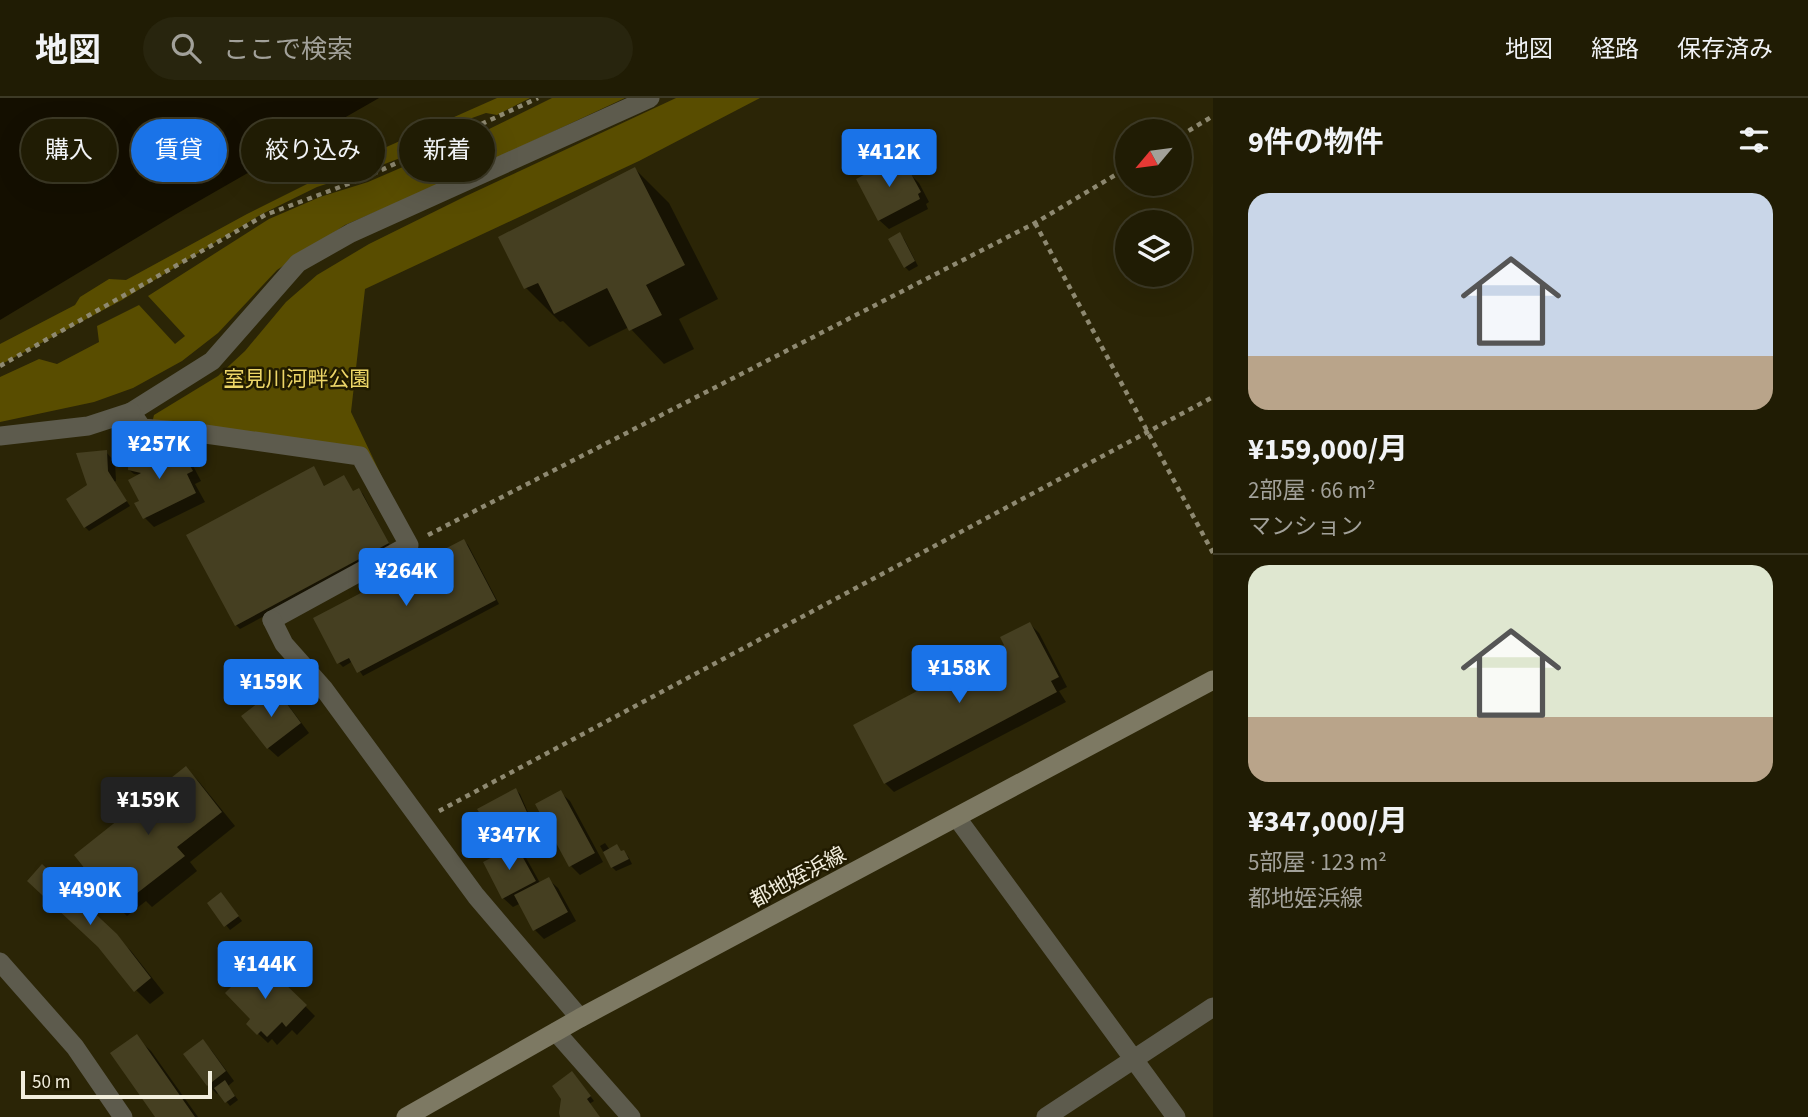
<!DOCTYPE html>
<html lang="ja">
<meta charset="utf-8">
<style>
:root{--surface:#201c04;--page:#28250e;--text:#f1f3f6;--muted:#a2a19a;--line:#3d3a26;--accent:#1a73e8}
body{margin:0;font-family:"Source Sans 3","Noto Sans JP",sans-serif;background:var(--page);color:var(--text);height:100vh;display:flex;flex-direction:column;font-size:26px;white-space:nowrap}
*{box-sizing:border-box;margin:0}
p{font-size:23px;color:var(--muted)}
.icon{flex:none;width:38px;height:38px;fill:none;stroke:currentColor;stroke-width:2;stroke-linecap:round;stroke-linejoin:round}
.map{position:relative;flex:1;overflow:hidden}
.drawer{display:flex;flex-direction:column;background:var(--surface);width:595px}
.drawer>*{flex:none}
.banner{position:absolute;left:21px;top:21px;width:665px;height:63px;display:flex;gap:14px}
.needle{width:46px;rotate:241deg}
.controls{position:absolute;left:1115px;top:21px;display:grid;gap:14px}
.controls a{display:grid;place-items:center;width:77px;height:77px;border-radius:50%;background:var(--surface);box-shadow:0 7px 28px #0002,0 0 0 2px var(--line);font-size:35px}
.scale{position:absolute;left:21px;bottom:18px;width:191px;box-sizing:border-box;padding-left:7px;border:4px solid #f2eedd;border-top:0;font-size:19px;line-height:24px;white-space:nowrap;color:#f2eedd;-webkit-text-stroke:5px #211b00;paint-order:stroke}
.price{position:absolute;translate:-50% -60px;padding:0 16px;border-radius:7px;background:var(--accent);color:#fff;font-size:23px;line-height:46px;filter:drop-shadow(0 2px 4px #0008)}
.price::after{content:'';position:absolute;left:50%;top:42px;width:21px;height:16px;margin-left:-10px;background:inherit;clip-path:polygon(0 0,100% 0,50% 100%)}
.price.current{background:#222;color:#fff}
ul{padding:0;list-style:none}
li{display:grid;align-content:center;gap:14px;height:371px;padding:0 35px}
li+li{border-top:2px solid var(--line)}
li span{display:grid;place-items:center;height:217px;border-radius:21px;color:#555}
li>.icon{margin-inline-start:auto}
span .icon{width:126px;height:126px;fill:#fffc;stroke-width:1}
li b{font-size:30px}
h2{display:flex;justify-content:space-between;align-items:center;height:84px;padding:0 35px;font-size:30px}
.chip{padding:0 24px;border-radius:32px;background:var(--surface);box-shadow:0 7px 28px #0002,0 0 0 2px var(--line);font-size:24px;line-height:63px}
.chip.current{background:var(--accent);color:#fff}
header{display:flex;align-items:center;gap:42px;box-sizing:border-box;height:98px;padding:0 35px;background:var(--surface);border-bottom:2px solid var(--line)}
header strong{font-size:33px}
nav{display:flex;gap:38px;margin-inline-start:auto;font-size:24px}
.search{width:490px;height:63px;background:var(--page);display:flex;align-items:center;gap:18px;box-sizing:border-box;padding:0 24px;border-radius:38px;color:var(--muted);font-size:26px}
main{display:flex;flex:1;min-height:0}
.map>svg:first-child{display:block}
.green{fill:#594d00}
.water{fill:#140f00}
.shadow{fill:#0007}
.building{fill:#453f21}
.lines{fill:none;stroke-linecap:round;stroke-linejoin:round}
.path{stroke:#8e8971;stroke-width:4.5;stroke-dasharray:5 5;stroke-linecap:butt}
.minor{stroke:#5d5b4d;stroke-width:19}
.tertiary{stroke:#5d5b4d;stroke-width:19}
.secondary{stroke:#7d7963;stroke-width:19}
.labels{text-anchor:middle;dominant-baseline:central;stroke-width:5;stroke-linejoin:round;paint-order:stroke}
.park-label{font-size:21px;fill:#edd667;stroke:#211b00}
.street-label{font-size:21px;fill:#f2eedd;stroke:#211b00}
</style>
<header>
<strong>地図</strong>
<div class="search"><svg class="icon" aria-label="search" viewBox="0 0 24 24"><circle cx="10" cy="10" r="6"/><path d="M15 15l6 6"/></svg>ここで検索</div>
<nav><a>地図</a><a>経路</a><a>保存済み</a></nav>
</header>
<main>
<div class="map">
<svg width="1213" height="1019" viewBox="0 0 1213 1019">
<rect width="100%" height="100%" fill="#2b2506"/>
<!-- green -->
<path class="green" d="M497,0h33l-33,17 -11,-2 -14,5 -15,9 -7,12 -81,31 -52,17 -57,28 -138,85 -122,65v-21l75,-39 5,-8 29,-18 17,1 121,-66 92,-46z
M552,0h73l-175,82 -105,45 -68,45 -59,63 -36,28 -49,27 -39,14 -94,20v-45l39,-18 18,5 42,-22 -2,-16 42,-21 36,39 10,-8 -37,-40 121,-77 51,-22 48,-15 44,-19 71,-31z
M676,0h84l-121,63 -274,128 -14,123 31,65 -18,-24 -209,-29 -2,-5 1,-4 64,-39 27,-25 41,-49 31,-27 52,-31 97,-48z"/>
<!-- water -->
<path class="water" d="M0,0h379l-201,115 -178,107z"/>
<!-- shadow -->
<path class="shadow" d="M896,62l12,15 2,-1 9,9 10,19 -3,2 2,5 -39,20 -10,-9z
M635,71l34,34 49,96 -39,20 15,30 -30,15 -35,-37 -40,20 -26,-26 -3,1 -34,-34 -26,-50z
M900,137l4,4 14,27 -9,5 -4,-4z
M106,354l9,10 1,19 -2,1 16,24 -41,25 -4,-4 5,-42z
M148,354l4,4v6l5,4 25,-13 9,9 10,19 -6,3 10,18 -51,25 -9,-9 -9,-14 6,-3 -2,-26 -6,-1 -5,-4z
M313,370l12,19 29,6 5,-3 4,4 28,54 -151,81 -4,-4z
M464,443l4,4 31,59 -136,72 -10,-15 -10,6 -4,-4z
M1030,526l9,9 28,54 -8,4 7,11 -172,90 -9,-9 122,-137z
M276,594l9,9 24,32 -31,24 -10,-9z
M186,670l14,15 35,43 -45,36 7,9 -45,36 -6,-6 -19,15 -14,-14z
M516,692l4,4 14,32 -32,17 -5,-4z
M560,694l10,9 33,61 -23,13 -9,-9z
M605,745l5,7 7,-4 5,7 2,-1 4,4 4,8 -16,7 -4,-4 -12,-21z
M516,749l9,9 15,27 8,-4 10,9 18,33 -32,18 -9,-9 -14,-27 -8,4 -10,-9z
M225,801l17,22 -12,9 -21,-26z
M115,838l16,15 33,42 -14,11 -14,-14z
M280,883l35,35 -18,19 -5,-5 -15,15 -5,-6 -4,4 -20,-19z
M136,939l15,14 47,66h-41z
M203,944l9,9 22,30 -6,5 10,14 -8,6 -11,-14 -2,2 -9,-9z
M576,979l18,24 -5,3 10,13h-37z"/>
<!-- building -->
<path class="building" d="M897,60l8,16 5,-2 11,20 -3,2 2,5 -42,22 -22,-42z
M635,69l50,98 -39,20 16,30 -33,16 -22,-43 -53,26 -16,-31 -14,6 -26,-52z
M900,134l15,29 -11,7 -16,-29z
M129,351l20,1 -1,7 9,7 25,-13 11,20 -6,3 9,19 -53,26 -9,-16 5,-2 -11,-21 13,-7 -13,-3z
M107,352l1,21 19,30 -43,27 -18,-29 21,-14 -11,-32z
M314,368l10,20 20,-11 9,16 6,-3 30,55 -154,83 -49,-91z
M464,441l32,61 -139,73 -8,-15 -12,6 -24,-46z
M1030,524l29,55 -8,4 6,11 -173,92 -31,-59 151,-80 -4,-8z
M276,591l25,34 -34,26 -26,-33z
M186,668l36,46 -45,35 8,9 -49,38 -5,-7 -19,16 -38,-48z
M516,690l15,33 -35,19 -19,-31z
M561,692l34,63 -26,14 -34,-63z
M617,746l4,7 3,-1 5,9 -18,9 -8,-16z
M516,747l20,36 -34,18 -19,-37z
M42,766l75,70 34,44 -17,14 -36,-45 -71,-66z
M549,779l19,35 -35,19 -19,-36z
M221,794l18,24 -15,11 -17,-24z
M256,864l20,20 4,-3 27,26 -21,22 -4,-5 -15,15 -6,-6 -4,4 -11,-11 4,-5 -25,-26z
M137,936l58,83h-40l-45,-64z
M203,941l23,32 -19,15 -24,-32z
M572,973l19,25 -4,3 13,18h-40l-1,-4 2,-14 -9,-13z
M225,982l10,16 -10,7 -11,-15z"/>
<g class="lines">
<!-- path -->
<path class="path" d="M1180,38l33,-20
M1035,125l178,330
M0,268l265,-151 99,-37 174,-80
M428,437l607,-312 92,-55
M439,713l774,-414"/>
<!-- minor -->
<path class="minor" d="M272,522l137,-75 -49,-89 -169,-24 -49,-4 -11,-16 81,-51 86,-98 53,-30 299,-135
M957,720l219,299
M0,864l75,85 48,70
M556,934l75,85
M1046,1019l167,-110"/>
<!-- tertiary -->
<path class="tertiary" d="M0,338l88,-10 43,-14
M272,522l12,24 40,45 152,207 104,122"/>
<!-- secondary -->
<path class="secondary" d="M406,1019l174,-99 633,-338"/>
</g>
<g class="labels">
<!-- park labels -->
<g class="park-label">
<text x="297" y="281">室見川河畔公園</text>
</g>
<!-- street labels -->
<g class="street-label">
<text transform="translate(798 779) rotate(-28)">都地姪浜線</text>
</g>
</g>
</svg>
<div class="controls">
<a><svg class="needle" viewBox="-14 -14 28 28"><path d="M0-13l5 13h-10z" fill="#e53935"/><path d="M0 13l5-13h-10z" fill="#a2a19a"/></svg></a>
<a><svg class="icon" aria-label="layers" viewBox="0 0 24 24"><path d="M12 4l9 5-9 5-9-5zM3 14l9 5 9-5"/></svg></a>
</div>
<div class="scale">50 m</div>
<b class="price" style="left:889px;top:91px">¥412K</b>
<b class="price" style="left:159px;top:383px">¥257K</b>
<b class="price" style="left:406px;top:510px">¥264K</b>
<b class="price" style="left:959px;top:607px">¥158K</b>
<b class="price" style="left:271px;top:621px">¥159K</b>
<b class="price current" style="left:148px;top:739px">¥159K</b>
<b class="price" style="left:509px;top:774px">¥347K</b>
<b class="price" style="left:90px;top:829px">¥490K</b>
<b class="price" style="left:265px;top:903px">¥144K</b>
<div class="banner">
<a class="chip">購入</a>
<a class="chip current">賃貸</a>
<a class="chip">絞り込み</a>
<a class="chip">新着</a>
</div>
</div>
<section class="drawer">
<h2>9件の物件<svg class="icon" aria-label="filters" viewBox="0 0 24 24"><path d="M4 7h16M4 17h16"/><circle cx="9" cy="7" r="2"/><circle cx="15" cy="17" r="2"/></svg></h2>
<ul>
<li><span style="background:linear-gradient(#c9d6e8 75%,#b9a48a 0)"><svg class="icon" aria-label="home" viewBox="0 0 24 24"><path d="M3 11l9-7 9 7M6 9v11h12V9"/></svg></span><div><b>¥159,000/月</b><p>2部屋 · 66 m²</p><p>マンション</p></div></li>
<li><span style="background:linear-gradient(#dfe7d0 70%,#b9a48a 0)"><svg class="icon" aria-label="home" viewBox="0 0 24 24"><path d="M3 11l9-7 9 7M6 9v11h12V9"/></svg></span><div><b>¥347,000/月</b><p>5部屋 · 123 m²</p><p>都地姪浜線</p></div></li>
</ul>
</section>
</main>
